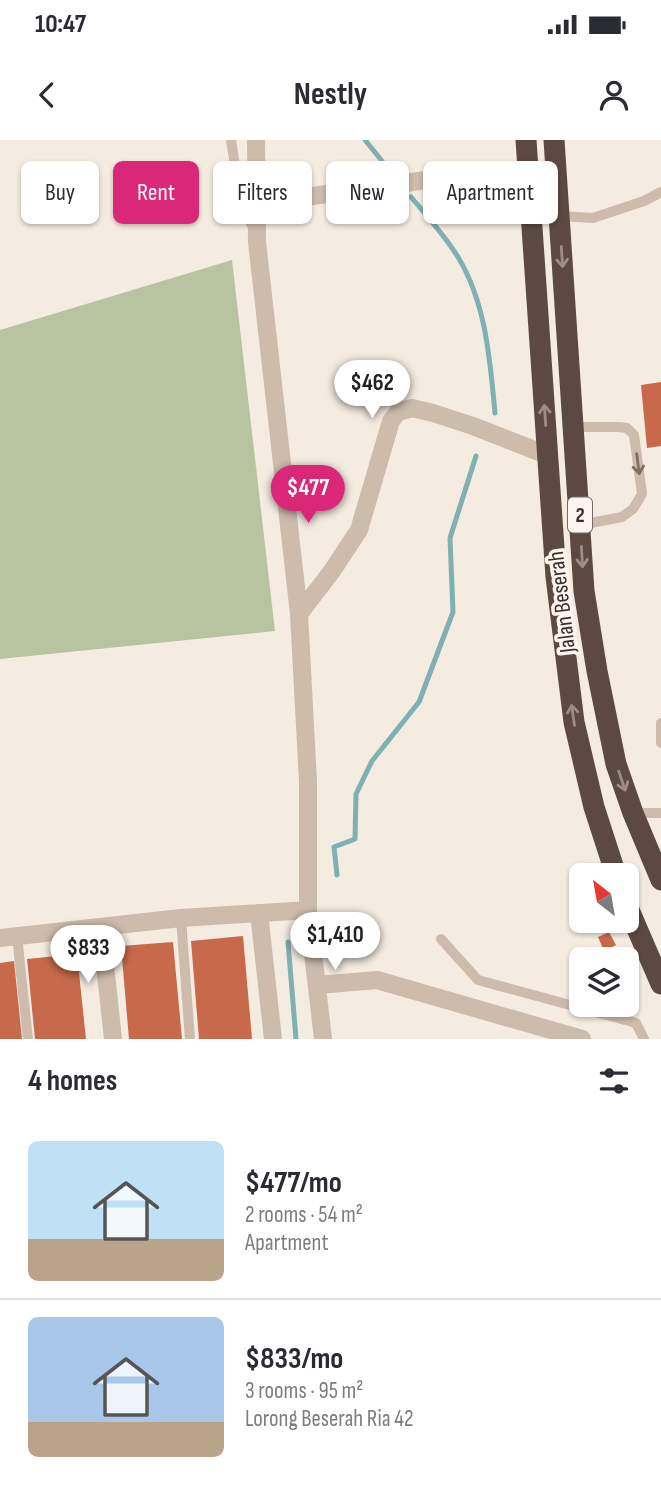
<!DOCTYPE html>
<meta charset="utf-8">
<style>
:root{--surface:#fff;--page:#f2f2f3;--text:#2b2b33;--muted:#7c7c81;--line:#e1e1e2;--accent:#db2777}
body{margin:0;font-family:"Sofia Sans Condensed",sans-serif;background:var(--page);color:var(--text);height:100vh;display:flex;flex-direction:column;font-size:26px;white-space:nowrap}
*{box-sizing:border-box;margin:0}
p{font-size:23px;color:var(--muted)}
.icon{flex:none;width:38px;height:38px;fill:none;stroke:currentColor;stroke-width:2;stroke-linecap:round;stroke-linejoin:round}
.map{position:relative;height:899px;overflow:hidden}
.drawer{display:flex;flex-direction:column;background:var(--surface);flex:1}
.drawer>*{flex:none}
.guide{position:absolute;left:21px;top:21px;width:620px;height:63px;display:flex;gap:14px}
.needle{width:46px;rotate:329deg}
.fabs{position:absolute;left:569px;top:723px;display:grid;gap:14px}
.fabs a{display:grid;place-items:center;width:70px;height:70px;border-radius:10px;background:var(--surface);box-shadow:0 2px 5px #0004;font-size:35px}
.price{position:absolute;translate:-50% -60px;padding:0 16px;border-radius:24px;background:#fff;color:#222;font-size:23px;line-height:46px;filter:drop-shadow(0 2px 4px #0008)}
.price::after{content:'';position:absolute;left:50%;top:42px;width:21px;height:16px;margin-left:-10px;background:inherit;clip-path:polygon(0 0,100% 0,50% 100%)}
.price.on{background:var(--accent);color:#fff}
ul{padding:0;list-style:none}
li{display:flex;align-items:center;gap:21px;height:175px;padding:0 28px}
li+li{border-top:2px solid var(--line)}
li span{display:grid;place-items:center;flex:none;width:196px;height:140px;border-radius:10px;color:#555}
li>.icon{margin-inline-start:auto}
span .icon{width:84px;height:84px;fill:#fffc;stroke-width:1}
li b{font-size:30px}
h2{display:flex;justify-content:space-between;align-items:center;height:84px;padding:0 28px;font-size:30px}
.chip{padding:0 24px;border-radius:10px;background:var(--surface);box-shadow:0 2px 5px #0004;font-size:24px;line-height:63px}
.chip.on{background:var(--accent);color:#fff}
.status{display:flex;justify-content:space-between;align-items:center;height:49px;padding:0 35px;background:var(--surface);direction:ltr}
.status svg{height:19px;fill:currentColor}
header{display:flex;justify-content:space-between;align-items:center;height:91px;padding:0 28px;background:var(--surface);font-size:32px;font-weight:700}
.map>svg:first-child{display:block}
.green{fill:#b8c4a0}
.lines{fill:none;stroke-linecap:round;stroke-linejoin:round}
.stream{stroke:#7fb0b2;stroke-width:5}
.building{fill:#c8694b}
.lane{stroke:#cdbbac;stroke-width:10}
.street{stroke:#cdbbac;stroke-width:18}
.highway{stroke:#5c4a42;stroke-width:21}
.oneway{stroke:#9c8e87}
.oneway2{stroke:#7d6f65}
.labels{text-anchor:middle;dominant-baseline:central;stroke-width:7;stroke-linejoin:round;paint-order:stroke}
.shield{fill:#fbf5ee;stroke:#756b66;stroke-width:2}
.shield-label{font-size:21px;font-weight:bold;fill:#3b302b}
.street-label{font-size:23px;fill:#3b302b;stroke:#fbf5ee}
</style>
<div class="status"><b>10:47</b><svg viewBox="0 0 49 12"><path d="M0 12V9h3v3zM5 12V6h3v6zM10 12V3h3v9zM15 12V0h3v12zM26 1h20v11H26zM47 4h2v5h-2z"/></svg></div>
<header><svg class="icon" aria-label="back" viewBox="0 0 24 24"><path d="M15 5l-7 7 7 7"/></svg>Nestly<svg class="icon" aria-label="person" viewBox="0 0 24 24"><circle cx="12" cy="8" r="4"/><path d="M4 21q1-7 8-7t8 7"/></svg></header>
<div class="map">
<svg width="661" height="899" viewBox="0 0 661 899">
<rect width="100%" height="100%" fill="#f4ebe1"/>
<!-- green -->
<path class="green" d="M232,120l43,371 -275,28v-329z"/>
<g class="lines">
<!-- stream -->
<path class="stream" d="M365,0l17,21
M411,57c16,19 34,39 47,60 28,46 32,103 37,156
M337,735l-3,-28 21,-8 1,-45 16,-33 47,-59 34,-90 -3,-74 26,-82
M288,802l8,97"/>
</g>
<!-- building -->
<path class="building" d="M661,242v64l-14,2 -6,-63z
M609,792l7,13 -12,6 -6,-14z
M243,796l9,103h-53l-8,-98z
M173,802l9,97h-53l-8,-93z
M77,814l9,85h-51l-8,-80z
M14,821l8,78h-22v-76z"/>
<g class="lines">
<!-- lane -->
<path class="lane" d="M231,0l6,38 14,46
M560,76l33,2 51,-17 17,-9
M573,287h46l8,1 7,7 8,59 -9,15 -11,8 -42,8
M661,583v20
M634,673h27
M181,778l9,121
M17,796l11,103
M441,799l37,41 158,43 8,16"/>
<!-- street -->
<path class="street" d="M256,0l1,102 42,372 9,167v129l15,129
M256,64l177,-25
M299,474l33,-43 27,-41 32,-109 7,-9 14,-4 21,5 40,13 74,29
M259,773l14,126
M101,787l12,112
M0,798l181,-20 127,-8
M318,845l59,-5 205,59"/>
<!-- highway -->
<path class="highway" d="M526,0l30,437 18,145 20,85 22,68
M554,0l30,451 13,80 19,93 17,49 28,67
M626,763l35,81"/>
</g>
<!-- one-way arrows -->
<defs><path id="oneway-shaft" d="M-6 0H5M1.5-3L5.5 0L1.5 3" fill="none" stroke-width="1.6" stroke-linecap="round" stroke-linejoin="round" transform="scale(1.75)"/></defs>
<g class="oneway">
<use href="#oneway-shaft" transform="translate(562 117) rotate(86)"/>
<use href="#oneway-shaft" transform="translate(545 275) rotate(-94)"/>
<use href="#oneway-shaft" transform="translate(582 417) rotate(87)"/>
<use href="#oneway-shaft" transform="translate(573 575) rotate(-98)"/>
<use href="#oneway-shaft" transform="translate(622 641) rotate(71)"/>
</g>
<use class="oneway2" href="#oneway-shaft" transform="translate(638 324) rotate(83)"/>
<g class="labels">
<!-- shield labels -->
<rect class="shield" x="568" y="357.5" width="24" height="35" rx="5"/>
<g class="shield-label">
<text x="580" y="375">2</text>
</g>
<!-- street labels -->
<g class="street-label">
<text transform="translate(562 462) rotate(-97)">Jalan Beserah</text>
</g>
</g>
</svg>
<div class="fabs">
<a><svg class="needle" viewBox="-14 -14 28 28"><path d="M0-13l5 13h-10z" fill="#e53935"/><path d="M0 13l5-13h-10z" fill="#7c7c81"/></svg></a>
<a><svg class="icon" aria-label="layers" viewBox="0 0 24 24"><path d="M12 4l9 5-9 5-9-5zM3 14l9 5 9-5"/></svg></a>
</div>
<b class="price" style="left:372px;top:280px">$462</b>
<b class="price on" style="left:308px;top:385px">$477</b>
<b class="price" style="left:335px;top:832px">$1,410</b>
<b class="price" style="left:88px;top:845px">$833</b>
<div class="guide">
<a class="chip">Buy</a>
<a class="chip on">Rent</a>
<a class="chip">Filters</a>
<a class="chip">New</a>
<a class="chip">Apartment</a>
</div>
</div>
<section class="drawer">
<h2>4 homes<svg class="icon" aria-label="filters" viewBox="0 0 24 24"><path d="M4 7h16M4 17h16"/><circle cx="9" cy="7" r="2"/><circle cx="15" cy="17" r="2"/></svg></h2>
<ul>
<li><span style="background:linear-gradient(#bfe0f5 70%,#b9a48a 0)"><svg class="icon" aria-label="home" viewBox="0 0 24 24"><path d="M3 11l9-7 9 7M6 9v11h12V9"/></svg></span><div><b>$477/mo</b><p>2 rooms · 54 m²</p><p>Apartment</p></div></li>
<li><span style="background:linear-gradient(#a9c7e8 75%,#b9a48a 0)"><svg class="icon" aria-label="home" viewBox="0 0 24 24"><path d="M3 11l9-7 9 7M6 9v11h12V9"/></svg></span><div><b>$833/mo</b><p>3 rooms · 95 m²</p><p>Lorong Beserah Ria 42</p></div></li>
</ul>
</section>
